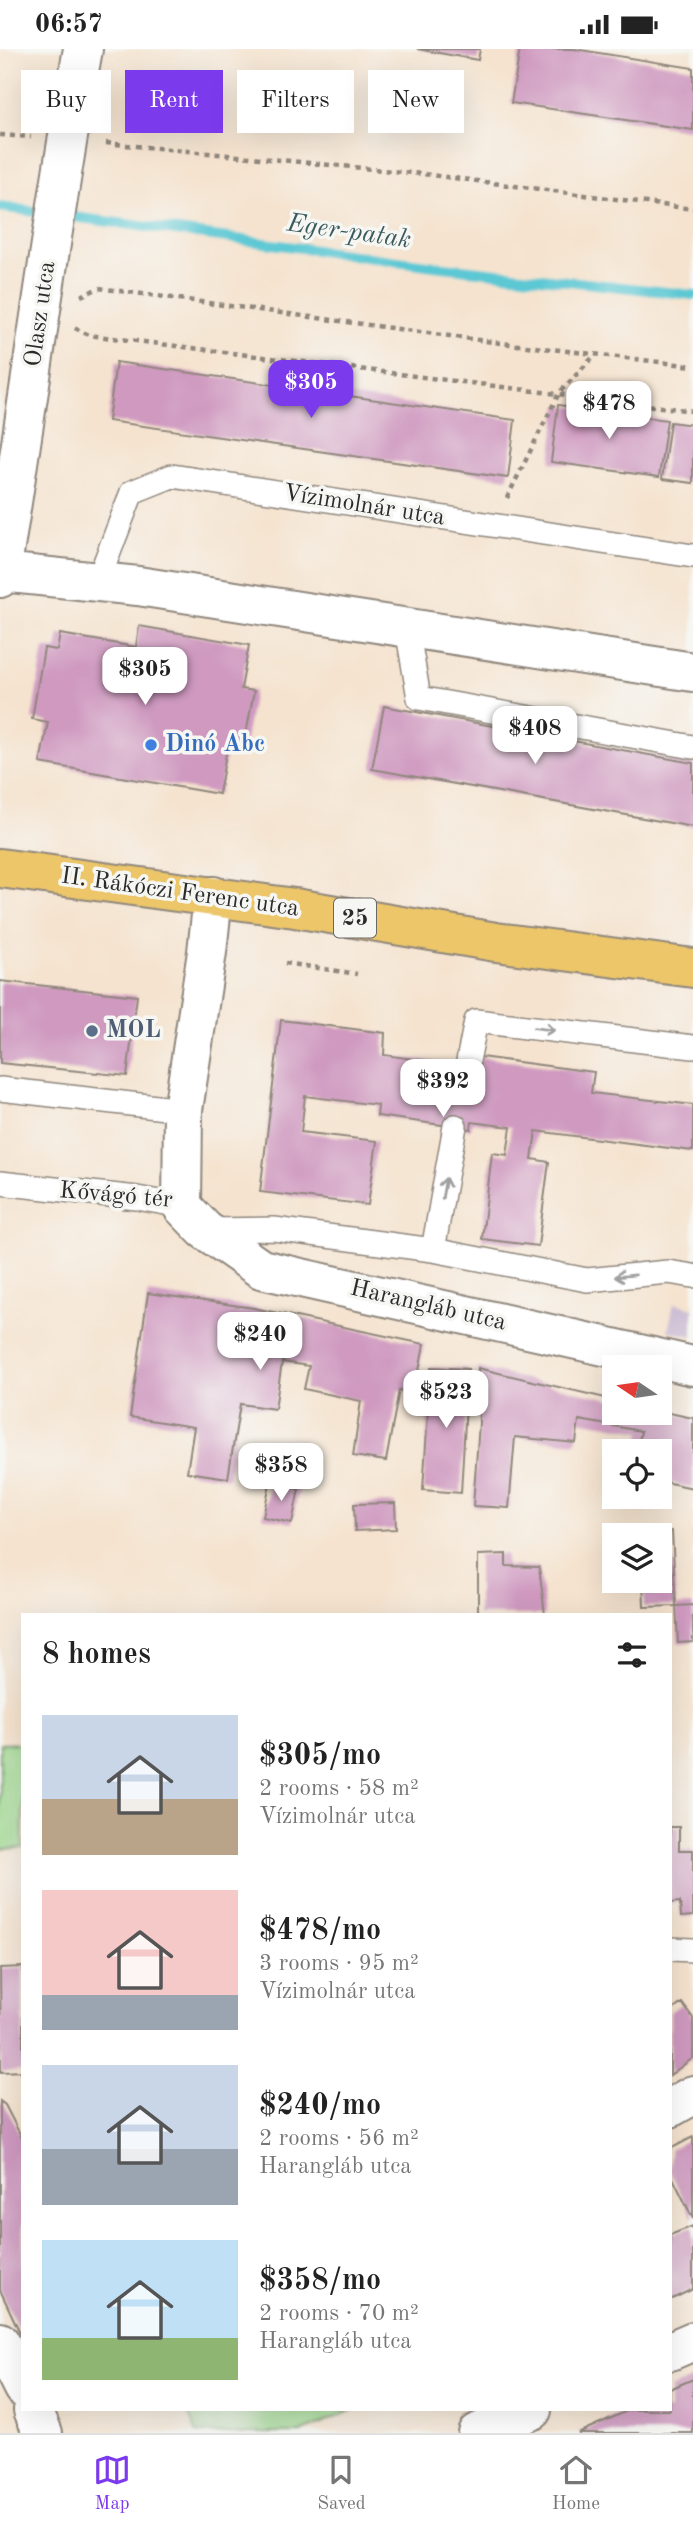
<!DOCTYPE html>
<meta charset="utf-8">
<style>
:root{--surface:#fff;--page:#f6f6f6;--text:#222;--muted:#767676;--line:#e0e0e0;--accent:#7c3aed}
body{margin:0;font-family:"Old Standard TT",serif;background:var(--page);color:var(--text);height:100vh;display:flex;flex-direction:column;font-size:26px;white-space:nowrap}
*{box-sizing:border-box;margin:0}
p{font-size:23px;color:var(--muted)}
.icon{flex:none;width:38px;height:38px;fill:none;stroke:currentColor;stroke-width:2;stroke-linecap:round;stroke-linejoin:round}
.map{position:relative;flex:1;overflow:hidden}
.panel{position:absolute;left:21px;top:1564px;width:651px;height:798px;display:flex;flex-direction:column;background:var(--surface);border-radius:0px;box-shadow:0 7px 28px #0002}
.panel>*{flex:none}
.banner{position:absolute;left:21px;top:21px;width:651px;height:63px;display:flex;gap:14px}
.needle{width:46px;rotate:283deg}
.fabs{position:absolute;left:602px;top:1306px;display:grid;gap:14px}
.fabs a{display:grid;place-items:center;width:70px;height:70px;border-radius:0px;background:var(--surface);box-shadow:0 7px 28px #0002;font-size:35px}
.price{position:absolute;translate:-50% -60px;padding:0 16px;border-radius:14px;background:#fff;color:#222;font-size:23px;line-height:46px;filter:drop-shadow(0 2px 4px #0008)}
.price::after{content:'';position:absolute;left:50%;top:42px;width:21px;height:16px;margin-left:-10px;background:inherit;clip-path:polygon(0 0,100% 0,50% 100%)}
.price.current{background:var(--accent);color:#fff}
ul{padding:0;list-style:none}
li{display:flex;align-items:center;gap:21px;height:175px;padding:0 21px}
li span{display:grid;place-items:center;flex:none;width:196px;height:140px;border-radius:0px;color:#555}
li>.icon{margin-inline-start:auto}
span .icon{width:84px;height:84px;fill:#fffc;stroke-width:1}
li b{font-size:30px}
h2{display:flex;justify-content:space-between;align-items:center;height:84px;padding:0 21px;font-size:30px}
.chip{padding:0 24px;border-radius:0px;background:var(--surface);box-shadow:0 7px 28px #0002;font-size:24px;line-height:63px}
.chip.current{background:var(--accent);color:#fff}
.status{display:flex;justify-content:space-between;align-items:center;height:49px;padding:0 35px;background:var(--surface);direction:ltr}
.status svg{height:19px;fill:currentColor}
.menu{display:flex;justify-content:space-around;align-items:center;height:98px;border-top:2px solid var(--line);background:var(--surface);font-size:19px;color:var(--muted)}
.menu a{display:grid;justify-items:center;gap:4px}
.menu .current{color:var(--accent)}
.map>svg:first-child{display:block}
.industrial{fill:#ccbed4}
.green{fill:#9cd88d;stroke:#64825c;stroke-width:2}
.lines{fill:none;stroke-linecap:round;stroke-linejoin:round}
.stream{stroke:#5cc8d4;stroke-width:10}
.building{fill:#cf99c0}
.lane-casing{stroke:#90877d;stroke-width:26}
.street-casing{stroke:#90877d;stroke-width:42}
.primary-casing{stroke:#90877d;stroke-width:42}
.path{stroke:#90877d;stroke-width:4.5;stroke-dasharray:5 5;stroke-linecap:butt}
.lane{stroke:#fff;stroke-width:23}
.street{stroke:#fff;stroke-width:38}
.primary{stroke:#ecc669;stroke-width:38}
.oneway{stroke:#a0a0a0}
.shop-dot{fill:#3f7fe0;stroke:#f6f6f2;stroke-width:2.5}
.service-dot{fill:#5c6f8a;stroke:#f6f6f2;stroke-width:2.5}
.labels{text-anchor:middle;dominant-baseline:central;stroke-width:7;stroke-linejoin:round;paint-order:stroke}
.shield{fill:#f6f6f2;stroke:#686867;stroke-width:2}
.shield-label{font-size:23px;font-weight:bold;fill:#2b2b2b}
.street-label{font-size:24px;fill:#2b2b2b;stroke:#f6f6f2}
.shop-label{font-size:24px;font-weight:bold;fill:#366cbe;stroke:#f6f6f2;text-anchor:start}
.service-label{font-size:24px;font-weight:bold;fill:#4e5e75;stroke:#f6f6f2;text-anchor:start}
.water-label{font-size:26px;font-style:italic;fill:#3a5a5e;stroke:#f6f6f2}
</style>
<div class="status"><b>06:57</b><svg viewBox="0 0 49 12"><path d="M0 12V9h3v3zM5 12V6h3v6zM10 12V3h3v9zM15 12V0h3v12zM26 1h20v11H26zM47 4h2v5h-2z"/></svg></div>
<div class="map">
<svg width="693" height="2384" viewBox="0 0 693 2384">
<rect width="100%" height="100%" fill="#f6f6f2"/>
<filter id="ink" filterUnits="userSpaceOnUse"><feTurbulence type="fractalNoise" baseFrequency=".0143" numOctaves="2"/><feDisplacementMap in="SourceGraphic" scale="14" xChannelSelector="R" yChannelSelector="G"/><feConvolveMatrix kernelMatrix="1 2 1 2 8 2 1 2 1" color-interpolation-filters="sRGB"/></filter>
<filter id="wash" filterUnits="userSpaceOnUse"><feTurbulence type="fractalNoise" baseFrequency=".00686" numOctaves="4" result="noise"/><feDisplacementMap in="SourceGraphic" scale="28" xChannelSelector="R" yChannelSelector="G"/><feGaussianBlur stdDeviation="1.57" result="paint"/><feColorMatrix in="noise" values="0 0 0 0 0 0 0 0 0 0 0 0 0 0 0 0 0 1.4 0 .05"/><feComposite in="paint" operator="in"/></filter>
<g filter="url(#wash)">
<rect width="100%" height="100%" fill="#f5e3cf"/>
<!-- industrial -->
<path class="industrial" d="M674,1254l19,5v28l-25,-5z"/>
<!-- green -->
<path class="green" d="M23,1694v105l-23,1v-105z
M187,2361h166l-52,23h-104z"/>
<g class="lines">
<!-- stream -->
<path class="stream" d="M0,158l434,59 259,29"/>
</g>
<g id="blocks">
<!-- building -->
<path class="building" d="M417,0h63l-2,11z
M520,0h54l119,19v62l-182,-27z
M116,313l399,58 -7,58 -400,-57z
M558,356l109,15 -8,57 -108,-15z
M670,373l23,3v58l-31,-4z
M139,577l110,19 -8,44 13,2 -11,60 -16,-3 -8,46 -179,-31 8,-41 -16,-3 12,-71 13,2 3,-16 76,13z
M384,657l309,57v64l-321,-58z
M0,932l137,15 -10,80 -127,-13z
M281,971l104,13 -1,22 95,13 1,-11 114,15 -3,21 102,12v46l-157,-20 -4,28 17,3 -11,84 -56,-7 10,-86 15,2 4,-28 -39,-5 -1,7 -94,-13 1,-11 -73,-9 -4,36 76,9 -9,64 -108,-13z
M148,1244l106,15 170,36 -9,49 -16,-3 -13,71 -33,-5 8,-55 -57,-12 5,-23 -27,-4 -7,47 -35,-5 -12,74 -41,-6 7,-45 -64,-10z
M431,1318l37,2 -7,124 -38,-3z
M478,1319l136,32v12l46,-1 33,7v70l-33,-7v-30h-23l4,-20 -62,-11 -3,23 -61,-6 -6,71 -36,-2 6,-83z
M270,1434l29,6 -7,34 -29,-6z
M395,1454l1,26 -41,2 -1,-27z
M672,1482l4,75 -32,1 -1,-27h17v-45h-19v-3z
M506,1505v12l33,1 6,48h-67v-60z
M693,1556v37l-15,1 -2,-37z
M670,1778h9v23h14v66l-12,1 -1,-15 -10,1z
M23,1918v104l-22,1 -1,-104z
M682,1954l11,15v40l-23,17v-63z
M0,2052l5,4 18,35v199l-23,-49z
M693,2088v82l-23,-47v-23z
M693,2177v63l-23,11v-65z
M693,2330v54h-115l51,-23h41v-21z"/>
</g>
</g>
<g filter="url(#ink)">
<use href="#blocks" fill-opacity="0" stroke="#90877d" stroke-width="2"/>
<g class="lines">
<defs>
<path id="lane" d="M98,532l34,-89 40,-16 521,80
M407,579l12,70 274,49
M467,1017l9,-45 217,26
M0,1040l183,21
M0,1134l137,15 45,8
M209,1181l65,-1 159,21 154,30 81,-8 25,4
M433,1201l22,-124
M670,1900l23,1"/>
<path id="street" d="M1,523l137,14 555,86
M0,529c29,-176 51,-353 83,-529
M213,847l-6,56 -24,158 -1,96 23,24 56,39 432,97
M670,2059l23,-13
M0,2293l23,46
M670,2302l23,-10
M33,2361l10,23
M477,2384l55,-23"/>
<path id="primary" d="M0,819l295,40 201,34 197,26"/>
</defs>
<!-- lane casing -->
<use href="#lane" class="lane-casing"/>
<!-- street casing -->
<use href="#street" class="street-casing"/>
<!-- primary casing -->
<use href="#primary" class="primary-casing"/>
<!-- path -->
<path class="path" d="M0,86l31,2
M106,94l317,31 270,35
M81,247l18,-8 394,54 200,24
M75,279l14,7 604,76
M507,449l52,-105 36,-38
M285,914l72,11"/>
<!-- lane -->
<use href="#lane" class="lane"/>
<!-- street -->
<use href="#street" class="street"/>
<!-- primary -->
<use href="#primary" class="primary"/>
</g>
<!-- one-way arrows -->
<defs><path id="oneway-shaft" d="M-6 0H5M1.5-3L5.5 0L1.5 3" fill="none" stroke-width="1.6" stroke-linecap="round" stroke-linejoin="round" transform="scale(1.75)"/></defs>
<g class="oneway">
<use href="#oneway-shaft" transform="translate(544 980) rotate(7)"/>
<use href="#oneway-shaft" transform="translate(444 1139) rotate(-80)"/>
<use href="#oneway-shaft" transform="translate(625 1227) rotate(174)"/>
</g>
</g>
<!-- markers -->
<circle class="shop-dot" cx="151" cy="696" r="7"/>
<circle class="service-dot" cx="92" cy="982" r="7"/>
<g class="labels">
<!-- shield labels -->
<rect class="shield" x="334" y="849.5" width="42" height="39" rx="5"/>
<g class="shield-label">
<text x="355" y="869">25</text>
</g>
<!-- street labels -->
<g class="street-label">
<text transform="translate(41 265) rotate(-82)">Olasz utca</text>
<text transform="translate(364 457) rotate(9)">Vízimolnár utca</text>
<text transform="translate(180 844) rotate(8)">II. Rákóczi Ferenc utca</text>
<text transform="translate(116 1147) rotate(5)">Kővágó tér</text>
<text transform="translate(428 1257) rotate(13)">Harangláb utca</text>
</g>
<!-- shop labels -->
<g class="shop-label">
<text x="165" y="696">Dinó Abc</text>
</g>
<!-- service labels -->
<g class="service-label">
<text x="106" y="982">MOL</text>
</g>
<!-- water labels -->
<g class="water-label">
<text transform="translate(349 183) rotate(8)">Eger-patak</text>
</g>
</g>
</svg>
<div class="fabs">
<a><svg class="needle" viewBox="-14 -14 28 28"><path d="M0-13l5 13h-10z" fill="#e53935"/><path d="M0 13l5-13h-10z" fill="#767676"/></svg></a>
<a><svg class="icon" aria-label="locate" viewBox="0 0 24 24"><circle cx="12" cy="12" r="6"/><path d="M12 2v4M12 18v4M2 12h4M18 12h4"/></svg></a>
<a><svg class="icon" aria-label="layers" viewBox="0 0 24 24"><path d="M12 4l9 5-9 5-9-5zM3 14l9 5 9-5"/></svg></a>
</div>
<b class="price current" style="left:311px;top:371px">$305</b>
<b class="price" style="left:609px;top:392px">$478</b>
<b class="price" style="left:145px;top:658px">$305</b>
<b class="price" style="left:535px;top:717px">$408</b>
<b class="price" style="left:443px;top:1070px">$392</b>
<b class="price" style="left:260px;top:1323px">$240</b>
<b class="price" style="left:446px;top:1381px">$523</b>
<b class="price" style="left:281px;top:1454px">$358</b>
<div class="banner">
<a class="chip">Buy</a>
<a class="chip current">Rent</a>
<a class="chip">Filters</a>
<a class="chip">New</a>
</div>
<section class="panel">
<h2>8 homes<svg class="icon" aria-label="filters" viewBox="0 0 24 24"><path d="M4 7h16M4 17h16"/><circle cx="9" cy="7" r="2"/><circle cx="15" cy="17" r="2"/></svg></h2>
<ul>
<li><span style="background:linear-gradient(#c9d6e8 60%,#b9a48a 0)"><svg class="icon" aria-label="home" viewBox="0 0 24 24"><path d="M3 11l9-7 9 7M6 9v11h12V9"/></svg></span><div><b>$305/mo</b><p>2 rooms · 58 m²</p><p>Vízimolnár utca</p></div></li>
<li><span style="background:linear-gradient(#f6c9c9 75%,#9aa5b1 0)"><svg class="icon" aria-label="home" viewBox="0 0 24 24"><path d="M3 11l9-7 9 7M6 9v11h12V9"/></svg></span><div><b>$478/mo</b><p>3 rooms · 95 m²</p><p>Vízimolnár utca</p></div></li>
<li><span style="background:linear-gradient(#c9d6e8 60%,#9aa5b1 0)"><svg class="icon" aria-label="home" viewBox="0 0 24 24"><path d="M3 11l9-7 9 7M6 9v11h12V9"/></svg></span><div><b>$240/mo</b><p>2 rooms · 56 m²</p><p>Harangláb utca</p></div></li>
<li><span style="background:linear-gradient(#bfe0f5 70%,#8fb573 0)"><svg class="icon" aria-label="home" viewBox="0 0 24 24"><path d="M3 11l9-7 9 7M6 9v11h12V9"/></svg></span><div><b>$358/mo</b><p>2 rooms · 70 m²</p><p>Harangláb utca</p></div></li>
</ul>
</section>
</div>
<nav class="menu">
<a class="current"><svg class="icon" aria-label="map" viewBox="0 0 24 24"><path d="M3 6l6-2 6 2 6-2v14l-6 2-6-2-6 2zM9 4v14M15 6v14"/></svg>Map</a>
<a><svg class="icon" aria-label="saved" viewBox="0 0 24 24"><path d="M7 4h10v16l-5-4-5 4z"/></svg>Saved</a>
<a><svg class="icon" aria-label="home" viewBox="0 0 24 24"><path d="M3 11l9-7 9 7M6 9v11h12V9"/></svg>Home</a>
</nav>
